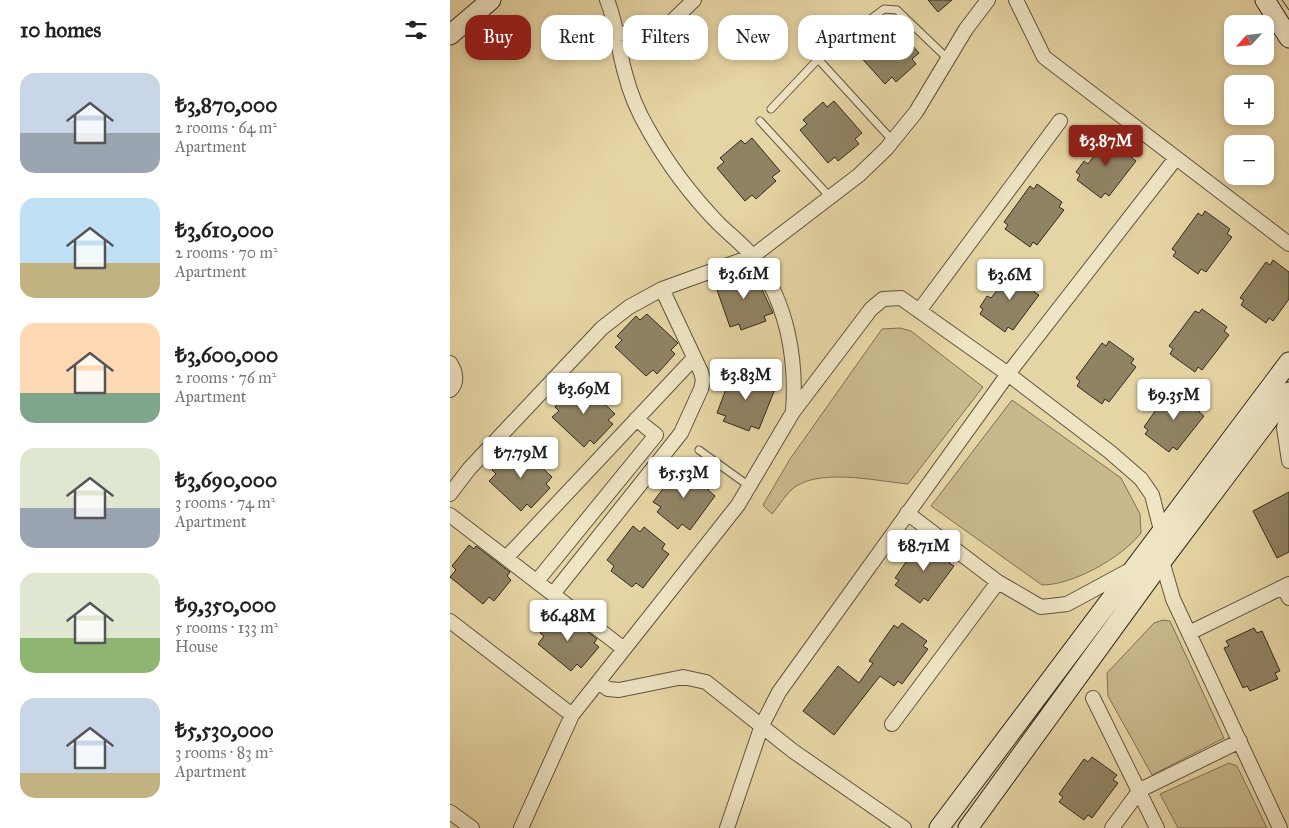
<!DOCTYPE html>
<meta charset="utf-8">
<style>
:root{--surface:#fff;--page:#f6f6f6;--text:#222;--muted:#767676;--accent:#8f2418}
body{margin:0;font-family:"IM FELL Great Primer",serif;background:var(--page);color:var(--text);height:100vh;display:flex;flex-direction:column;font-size:19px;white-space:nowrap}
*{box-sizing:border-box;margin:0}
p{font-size:16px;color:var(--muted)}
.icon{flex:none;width:28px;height:28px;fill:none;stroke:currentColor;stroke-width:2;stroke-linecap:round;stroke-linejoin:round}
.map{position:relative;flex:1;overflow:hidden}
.drawer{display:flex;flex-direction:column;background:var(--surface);width:450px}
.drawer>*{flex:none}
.top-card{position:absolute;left:15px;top:15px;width:475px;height:45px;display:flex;gap:10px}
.needle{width:32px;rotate:243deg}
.controls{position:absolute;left:774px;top:15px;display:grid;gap:10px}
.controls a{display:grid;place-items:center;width:50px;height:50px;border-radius:10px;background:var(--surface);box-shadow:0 2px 8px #0003;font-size:25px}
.price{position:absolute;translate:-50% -42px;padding:0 11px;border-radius:5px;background:#fff;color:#222;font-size:16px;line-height:32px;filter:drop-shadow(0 1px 2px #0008)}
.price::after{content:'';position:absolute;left:50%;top:30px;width:15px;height:11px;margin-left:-8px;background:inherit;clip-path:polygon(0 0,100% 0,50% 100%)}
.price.active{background:var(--accent);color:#fff}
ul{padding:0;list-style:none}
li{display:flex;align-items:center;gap:15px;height:125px;padding:0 20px}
li span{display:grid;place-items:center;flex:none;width:140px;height:100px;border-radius:15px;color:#555}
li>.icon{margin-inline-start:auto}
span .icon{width:60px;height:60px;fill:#fffc;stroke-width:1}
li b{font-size:21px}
h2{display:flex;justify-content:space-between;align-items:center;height:60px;padding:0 20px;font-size:21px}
.pill{padding:0 18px;border-radius:15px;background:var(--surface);box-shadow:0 2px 8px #0003;font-size:18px;line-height:45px}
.pill.active{background:var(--accent);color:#fff}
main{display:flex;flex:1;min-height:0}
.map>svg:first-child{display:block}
.park{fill:#c8b88d;stroke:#7e7156}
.building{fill:#908364;stroke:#332a1f}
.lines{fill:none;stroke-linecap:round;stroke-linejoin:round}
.lane-casing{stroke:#605540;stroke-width:9}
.street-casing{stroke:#605540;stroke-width:16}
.secondary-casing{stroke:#332a1f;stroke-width:21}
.lane{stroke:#efe4c4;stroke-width:7}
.street{stroke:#efe4c4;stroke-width:14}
.secondary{stroke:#efe4c4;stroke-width:19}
.tram{stroke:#332a1f;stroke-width:1}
</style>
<main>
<section class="drawer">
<h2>10 homes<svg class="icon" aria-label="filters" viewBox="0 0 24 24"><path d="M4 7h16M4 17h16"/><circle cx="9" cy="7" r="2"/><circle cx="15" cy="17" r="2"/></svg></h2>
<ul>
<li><span style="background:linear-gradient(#c9d6e8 60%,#9aa5b1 0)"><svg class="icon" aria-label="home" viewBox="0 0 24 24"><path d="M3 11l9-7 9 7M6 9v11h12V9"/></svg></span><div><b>₺3,870,000</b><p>2 rooms · 64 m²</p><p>Apartment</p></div></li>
<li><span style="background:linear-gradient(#bfe0f5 65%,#c2b280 0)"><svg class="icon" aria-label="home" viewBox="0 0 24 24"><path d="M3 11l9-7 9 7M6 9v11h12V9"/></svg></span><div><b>₺3,610,000</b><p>2 rooms · 70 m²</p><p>Apartment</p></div></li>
<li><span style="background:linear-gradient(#ffd9b3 70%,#7fa58c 0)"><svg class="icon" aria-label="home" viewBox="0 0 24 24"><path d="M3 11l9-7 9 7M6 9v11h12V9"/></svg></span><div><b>₺3,600,000</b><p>2 rooms · 76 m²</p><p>Apartment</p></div></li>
<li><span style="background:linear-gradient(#dfe7d0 60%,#9aa5b1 0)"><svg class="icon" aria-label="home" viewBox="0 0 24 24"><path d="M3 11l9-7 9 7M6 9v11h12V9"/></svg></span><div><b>₺3,690,000</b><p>3 rooms · 74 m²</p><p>Apartment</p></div></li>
<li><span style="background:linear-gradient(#dfe7d0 65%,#8fb573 0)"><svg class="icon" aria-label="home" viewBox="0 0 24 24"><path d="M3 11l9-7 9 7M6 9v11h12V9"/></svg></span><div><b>₺9,350,000</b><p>5 rooms · 133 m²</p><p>House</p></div></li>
<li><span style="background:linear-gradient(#c9d6e8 75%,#c2b280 0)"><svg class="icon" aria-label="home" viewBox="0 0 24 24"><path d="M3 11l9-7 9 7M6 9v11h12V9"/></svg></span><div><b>₺5,530,000</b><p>3 rooms · 83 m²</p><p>Apartment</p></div></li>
</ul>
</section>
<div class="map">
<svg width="839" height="828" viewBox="0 0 839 828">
<rect width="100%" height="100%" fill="#e6d5a4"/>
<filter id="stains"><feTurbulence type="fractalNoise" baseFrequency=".004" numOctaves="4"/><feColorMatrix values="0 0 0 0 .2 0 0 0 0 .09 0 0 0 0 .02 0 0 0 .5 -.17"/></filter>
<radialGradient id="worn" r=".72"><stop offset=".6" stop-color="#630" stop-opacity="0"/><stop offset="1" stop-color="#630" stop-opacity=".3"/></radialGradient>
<!-- park -->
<path class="park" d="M450,328l11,3 72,56 -75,97c-32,-3 -92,-17 -117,6 -7,7 -13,17 -19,24l-9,-9 27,-46 92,-130z
M562,400l109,78 19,36 1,19c-20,25 -68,52 -99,52l-111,-79z
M713,620l7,1 54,117 -72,37 -44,-79 -1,-23 47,-50z
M779,763l8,3 30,62h-89l-18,-34z"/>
<!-- building -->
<path class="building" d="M478,0h24l-14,12z
M441,21l28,32 -7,6 4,5 -20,18 -4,-5 -7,7 -29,-32 7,-7 -4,-4 21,-18 3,4z
M384,101l28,32 -7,6 4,5 -21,17 -3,-4 -7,6 -28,-33 7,-6 -4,-4 20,-18 4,5z
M659,135l25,18 -3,4 5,4 -27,35 -4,-3 -4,5 -24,-18 3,-5 -4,-3 8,-11 4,3 11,-15 -4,-3 6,-10 5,4z
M302,138l28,33 -8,6 4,4 -20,18 -4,-4 -7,6 -28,-33 7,-6 -4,-4 21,-18 4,4z
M587,184l25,18 -3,5 5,3 -27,35 -4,-3 -3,5 -25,-18 3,-4 -4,-3 26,-36 4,3z
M755,211l25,18 -3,5 5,3 -26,35 -5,-3 -3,5 -25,-18 3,-4 -4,-3 26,-36 4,3z
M823,260l16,12v27l-16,22 -4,-3 -3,5 -25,-18 3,-5 -4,-2 26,-36 4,3z
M563,269l24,18 -3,5 5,3 -26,35 -5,-3 -3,5 -25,-18 3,-5 -3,-2 7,-11 4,2 11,-14 -4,-3 7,-10 4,3z
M299,270l2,5 3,-1 3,5 16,34 -9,3 2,5 -25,9 -2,-6 -9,3 -14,-40 9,-3 -2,-6z
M752,309l25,18 -3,4 5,4 -27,35 -4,-3 -3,5 -25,-18 3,-5 -4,-3 26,-35 4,2z
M197,314l31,29 -7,7 4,4 -18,20 -4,-4 -7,6 -31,-29 7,-7 -5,-4 19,-20 4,4z
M659,341l25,18 -3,4 5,4 -27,35 -4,-3 -3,5 -25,-18 3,-5 -4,-3 26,-35 4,3z
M293,371l25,10 -2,5 9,3 -16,40 -8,-3 -2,5 -26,-10 3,-5 -9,-3 15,-40 9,3z
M134,384l31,30 -7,6 5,4 -19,20 -4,-4 -6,7 -32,-30 7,-6 -4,-4 18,-20 4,4z
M727,389l25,18 -3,5 5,4 -27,34 -4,-3 -4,5 -24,-18 3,-4 -4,-3 25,-36 5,3z
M71,448l31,29 -6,7 4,4 -19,20 -4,-4 -6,7 -32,-30 7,-7 -4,-4 18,-19 4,4z
M229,468l8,6 3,-5 22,17 -4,4 7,6 -25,34 -8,-6 -4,5 -21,-17 4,-5 -8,-5z
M839,492v60l-12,6 -24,-47z
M183,526l7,6 4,-5 21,17 -3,5 7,5 -26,34 -7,-5 -4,4 -21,-16 3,-5 -7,-6z
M478,540l25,19 -4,4 5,3 -26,35 -4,-3 -4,5 -25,-18 4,-5 -4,-2 25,-36 4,3z
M19,545l5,4 2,-3 34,26 -3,4 4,4 -17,21 -5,-4 -6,7 -33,-27 6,-7 -4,-4z
M107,612l4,4 2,-3 34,26 -3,4 5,4 -18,21 -4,-4 -6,7 -33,-27 6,-8 -4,-3z
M452,623l25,18 -4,5 5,3 -26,35 -4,-3 -4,5 -14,-10 -46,59 -31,-24 35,-45 21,17 14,-20 -4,-2 18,-26 7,-10 4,3z
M804,628l3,5 5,-2 18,40 -5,2 3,6 -28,12 -3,-5 -4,2 -19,-40 5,-2 -3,-5z
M642,757l25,18 -4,5 5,3 -26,35 -4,-3 -4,5 -25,-18 4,-5 -4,-3 25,-35 4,3z"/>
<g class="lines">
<defs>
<path id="lane" d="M368,59l75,82
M321,109l52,-55 61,-45 13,1 51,49
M310,121l70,76
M249,450l50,36"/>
<path id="street" d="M157,0c10,24 11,49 18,73 5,20 13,39 23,56 19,34 43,66 70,94 11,11 26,22 35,34 34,44 44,101 40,155
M566,0l28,57 245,187
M167,34l45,-3 32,-31
M469,311l141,-190
M0,363c6,9 8,20 0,27
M839,408l-5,20 5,33
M0,494l19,-25 133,-141 27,-21 33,-18 91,-33 106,-81 27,-26 30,-37 50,-83 22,-29
M457,513l91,69 43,25 26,-3 63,-34
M0,515l174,134
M56,558l188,-200
M87,581l119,-146 -20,-16
M833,587l6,11
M103,594l128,-161 20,-44 2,-9 -2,-8 -39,-83
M0,621l122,94
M739,633l100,-49
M148,682l10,7 11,1 64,-13 23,5 87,69 111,77
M643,698l64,130
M442,724l106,-142
M0,812l22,16
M71,828l51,-113 166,-210 55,-93 78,-103 12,-10 18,-1 107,76 102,78 31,27 11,16 9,35 1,31 11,38 107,229
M277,828l35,-103 17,-33 229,-318 168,-216
M662,828l28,-38 100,-49"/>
<path id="secondary" d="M815,0l24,38
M0,35l41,-35
M489,828l350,-466
M518,828l194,-267 127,-169"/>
</defs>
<!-- lane casing -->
<use href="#lane" class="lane-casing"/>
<!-- street casing -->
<use href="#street" class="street-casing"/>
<!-- secondary casing -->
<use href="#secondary" class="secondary-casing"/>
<!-- lane -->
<use href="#lane" class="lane"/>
<!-- street -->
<use href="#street" class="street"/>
<!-- secondary -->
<use href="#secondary" class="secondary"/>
<!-- tram -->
<path class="tram" d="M832,0l7,10"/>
</g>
<rect width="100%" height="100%" filter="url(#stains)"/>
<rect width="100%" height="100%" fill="url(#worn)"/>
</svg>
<div class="controls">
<a><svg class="needle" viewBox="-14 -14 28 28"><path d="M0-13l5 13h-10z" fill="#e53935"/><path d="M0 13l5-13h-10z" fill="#767676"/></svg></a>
<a>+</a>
<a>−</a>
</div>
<b class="price active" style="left:656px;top:167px">₺3.87M</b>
<b class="price" style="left:294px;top:300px">₺3.61M</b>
<b class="price" style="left:560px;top:301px">₺3.6M</b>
<b class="price" style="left:296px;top:401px">₺3.83M</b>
<b class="price" style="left:134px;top:415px">₺3.69M</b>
<b class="price" style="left:724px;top:421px">₺9.35M</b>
<b class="price" style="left:71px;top:479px">₺7.79M</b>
<b class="price" style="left:234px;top:499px">₺5.53M</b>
<b class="price" style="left:474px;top:572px">₺8.71M</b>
<b class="price" style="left:118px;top:642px">₺6.48M</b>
<div class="top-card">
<a class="pill active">Buy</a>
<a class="pill">Rent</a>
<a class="pill">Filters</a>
<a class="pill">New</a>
<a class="pill">Apartment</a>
</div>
</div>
</main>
